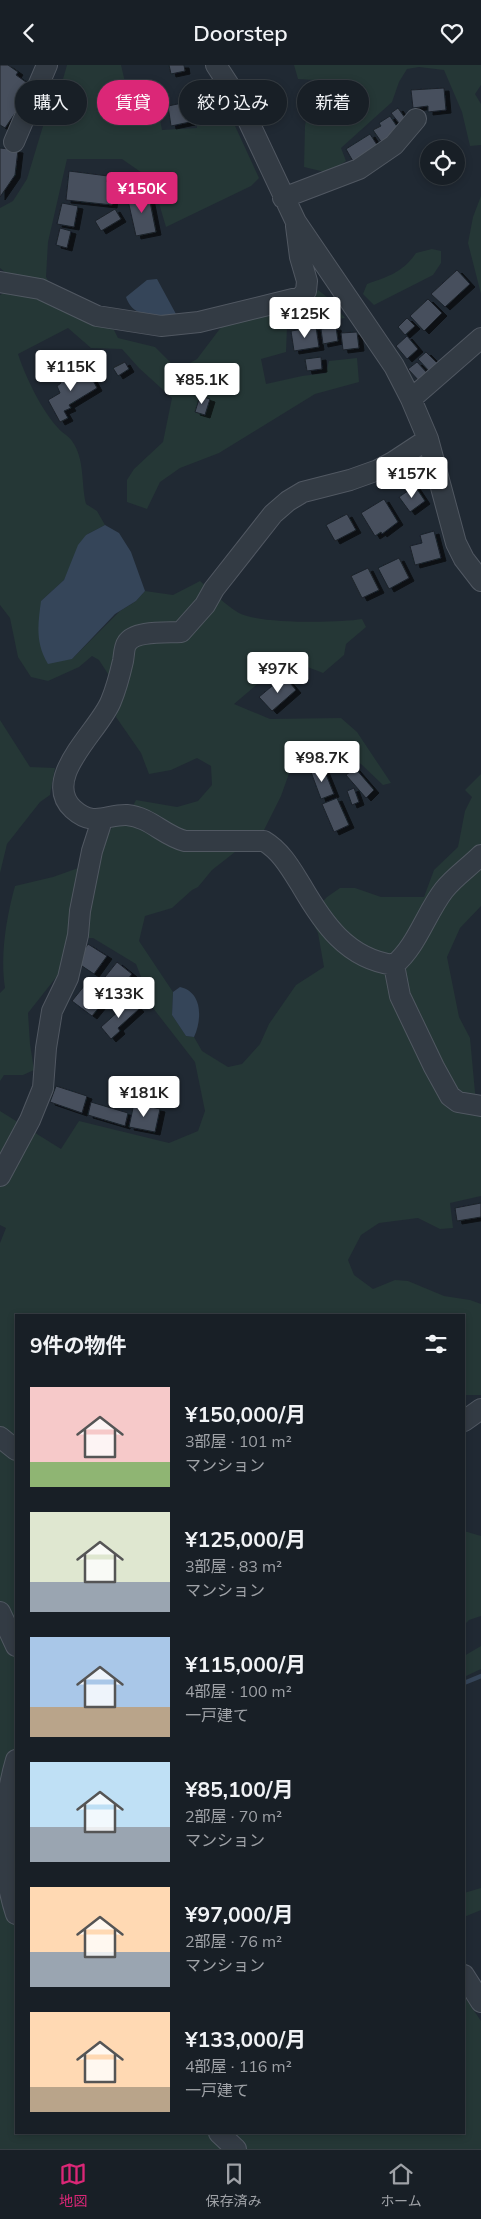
<!DOCTYPE html>
<html lang="ja">
<meta charset="utf-8">
<style>
:root{--surface:#181f26;--page:#252c32;--text:#f1f3f6;--muted:#9fa2a7;--line:#363d43;--accent:#db2777}
body{margin:0;font-family:Mulish,"Noto Sans JP",sans-serif;background:var(--page);color:var(--text);height:100vh;display:flex;flex-direction:column;font-size:19px;white-space:nowrap}
*{box-sizing:border-box;margin:0}
p{font-size:16px;color:var(--muted)}
.icon{flex:none;width:28px;height:28px;fill:none;stroke:currentColor;stroke-width:2;stroke-linecap:round;stroke-linejoin:round}
.map{position:relative;flex:1;overflow:hidden}
.panel{position:absolute;left:15px;top:1249px;width:450px;height:820px;display:flex;flex-direction:column;background:var(--surface);border-radius:0px;box-shadow:0 2px 8px #0003,0 0 0 1px var(--line)}
.panel>*{flex:none}
.banner{position:absolute;left:15px;top:15px;width:451px;height:45px;display:flex;gap:10px}
.buttons{position:absolute;left:420px;top:75px;display:grid;gap:10px}
.buttons a{display:grid;place-items:center;width:45px;height:45px;border-radius:50%;background:var(--surface);box-shadow:0 2px 8px #0003,0 0 0 1px var(--line);font-size:25px}
.price{position:absolute;translate:-50% -42px;padding:0 11px;border-radius:5px;background:#fff;color:#222;font-size:16px;line-height:32px;filter:drop-shadow(0 1px 2px #0008)}
.price::after{content:'';position:absolute;left:50%;top:30px;width:15px;height:11px;margin-left:-8px;background:inherit;clip-path:polygon(0 0,100% 0,50% 100%)}
.price.on{background:var(--accent);color:#fff}
ul{padding:0;list-style:none}
li{display:flex;align-items:center;gap:15px;height:125px;padding:0 15px}
li span{display:grid;place-items:center;flex:none;width:140px;height:100px;border-radius:0px;color:#555}
li>.icon{margin-inline-start:auto}
span .icon{width:60px;height:60px;fill:#fffc;stroke-width:1}
li b{font-size:21px}
h2{display:flex;justify-content:space-between;align-items:center;height:60px;padding:0 15px;font-size:21px}
.pill{padding:0 18px;border-radius:22px;background:var(--surface);box-shadow:0 2px 8px #0003,0 0 0 1px var(--line);font-size:18px;line-height:45px}
.pill.on{background:var(--accent);color:#fff}
header{display:flex;justify-content:space-between;align-items:center;height:65px;padding:0 15px;background:var(--surface);font-size:22px;font-weight:600}
.tab-bar{display:flex;justify-content:space-around;align-items:center;height:70px;border-top:1px solid var(--line);background:var(--surface);font-size:14px;color:var(--muted)}
.tab-bar a{display:grid;justify-items:center;gap:2px}
.tab-bar .on{color:var(--accent)}
.map>svg:first-child{display:block}
.green{fill:#253736}
.water{fill:#354559}
.lines{fill:none;stroke-linecap:round;stroke-linejoin:round}
.stream{stroke:#354559;stroke-width:4.5}
.building{fill:#46505d;stroke:#1b222a;filter:url(#shadow)}
.minor-casing{stroke:#515862;stroke-width:22}
.minor{stroke:#333b44;stroke-width:20}
</style>
<header><svg class="icon" aria-label="back" viewBox="0 0 24 24"><path d="M15 5l-7 7 7 7"/></svg>Doorstep<svg class="icon" aria-label="heart" viewBox="0 0 24 24"><path d="M12 20l-8-8c-3-5 5-10 8-4 3-6 11-1 8 4z"/></svg></header>
<div class="map">
<svg width="481" height="2084" viewBox="0 0 481 2084">
<defs>
<filter id="shadow"><feDropShadow dx="5" dy="3" stdDeviation="0" flood-color="#0009"/></filter>
</defs>
<rect width="100%" height="100%" fill="#202933"/>
<!-- green -->
<path class="green" d="M67,0h54l7,30 30,14 4,21 35,-2 -2,-24 29,-2 35,76 -8,8 -85,41 -8,-27v-16l-36,-25h-55l-19,83 -2,35 16,29 7,7 45,17 4,8 37,9 23,23 19,-11 25,-33 85,-27 11,-9 9,7 18,21 -58,9 -1,25 -25,7 5,25 36,-8 24,-3 3,-12 28,-3 2,24 -44,12 -96,59 -39,15 -20,14 -13,27 -20,-7v-22l7,-11 29,-27 9,-44 -33,-30 -17,-19 -31,-1 -23,-20 -50,26c7,22 24,57 40,74 4,5 11,8 14,13 13,18 9,42 14,63l11,7 8,14 -19,10 -22,45 -23,21 31,58 48,-48 16,-10 9,-10 28,4 27,-14c12,10 25,24 39,32 20,11 100,10 123,6l4,8 -20,17 -2,11 -21,18 -36,-14 -53,45 36,15 71,-1 16,14 34,51 -8,2 -22,-21 -17,-8 -26,-4 -19,6 -8,10 -10,28 -26,52 -20,4 -23,18 -14,17 -6,3 -20,18 -27,8 -6,25 34,51 -1,23 14,21 8,1 8,14 26,16 14,-3 18,-20 9,-20 27,-39 28,-18 -6,-34 -9,-17 18,-19 13,-9h15l26,9h43l10,-27 24,-23 7,-36 7,-14 -7,-7 16,-16v132l-21,22 -13,29 12,60 11,21 7,76 4,1v81l-31,7 3,25 -13,1 -22,-11 -39,5 -18,12 -13,25 6,15 19,14 22,-9 13,1 36,15 26,4 11,4v91h-17v-80h-448v818h448v-137l17,25v128h-481v-906l6,-15 -6,-3v-114l61,38 18,-28 90,22 29,-12 7,-20 -10,-49 -42,-54 -17,-44 -43,-26h-25l-3,28 -37,47 2,31 4,26 -11,5h-19l-4,6v-88l5,-5c-5,-33 1,-69 10,-102l38,-9 45,-16c5,-12 8,-28 17,-37 7,-9 16,-12 21,-24l41,7 21,-6 14,-16 -1,-19 -14,-8 -26,12 -22,4 -8,-21 -25,-36 5,-23 -22,-34 -7,-4 -13,11 -31,14 -17,-4 -13,-20 -8,-39 -10,-13v-310l9,-5 1,-14 -10,-8v-60l13,-7 14,-22 16,-53 16,-33z
M294,0h187v20l-6,9 6,10v41l-11,1 -8,-34 -18,-42 -25,-3 -12,2 -8,13 -7,20 -51,46 5,13 -17,12 -25,-6 1,-41 9,-46 -16,-1z
M481,131v98l-13,-51 5,-26z
M432,184l9,2v12l-8,12 -59,30 -11,-11 4,-10c22,-8 35,-11 49,-31z
M0,655l30,47 25,1 -5,27 -10,7 -33,42 -7,29z
M464,1466l17,5v80l-12,4 -5,5z
M481,1581v23l-17,8v-21z
M481,1823v22l-17,7v-24z"/>
<!-- water -->
<path class="water" d="M157,214l19,35c-19,2 -43,5 -50,-17l21,-17z
M105,460l14,8 12,19 14,39 -9,10 -21,13 -43,45 -24,5c-13,-21 -10,-40 -7,-63l23,-21 14,-35 8,-10z
M180,922c23,5 22,33 14,50l-8,-1 -14,-21 1,-23z"/>
<g class="lines">
<!-- stream -->
<path class="stream" d="M464,1618l17,-7"/>
</g>
<!-- building -->
<path class="building" d="M0,0h8l10,7 -2,3 17,12 -28,41 -5,-3z
M169,0h15l1,6 -14,3z
M444,23l2,22 -18,2v-6l-15,2 -2,-18z
M187,37l3,20 -19,4 -3,-20z
M398,43l7,10 -6,5 -8,-10z
M390,51l10,15 -18,12 -9,-13 8,-4 -2,-3z
M370,69l9,14 -25,15 -8,-14z
M0,83l18,2 -3,25 -15,22z
M69,106l39,5 -1,6 8,1 -3,22 -46,-5z
M148,127l8,40 -20,4 -9,-40z
M62,138l16,3 -4,21 -17,-3z
M115,144l6,10 -20,12 -6,-10z
M60,163l11,3 -4,17 -11,-3z
M457,205l13,14 -25,23 -14,-13z
M428,234l14,14 -18,18 -14,-15z
M407,253l8,8 -10,9 -7,-8z
M316,262l3,20 -25,4 -3,-20z
M336,262l2,14 -15,3 -2,-15z
M357,267l2,16 -16,2 -2,-17z
M407,271l11,13 -11,10 -11,-13z
M426,287l11,11 -8,8 -11,-12z
M321,292l1,12 -15,2 -2,-12z
M125,297l4,7 -11,7 -5,-8z
M417,297l11,12 -8,8 -12,-13z
M77,304l2,3 8,-3 10,19 -28,17 2,3 -7,3 4,7 -8,4 -12,-22 12,-7 -3,-7 4,-3 -2,-4z
M200,331l10,3 -5,16 -10,-3z
M415,421l10,15 -15,11 -11,-15z
M384,434l14,23 -16,12 -1,-2 -6,4 -14,-23z
M347,449l9,16 -21,11 -9,-16z
M434,466l7,27 -26,7 -5,-19 12,-3 -2,-8z
M399,493l10,20 -20,11 -11,-21z
M368,503l11,22 -17,8 -11,-22z
M284,611l12,14 -24,21 -13,-14z
M323,702l11,27 -13,5 -10,-27z
M355,703l19,22 -8,8 -20,-23z
M354,723l5,14 -7,3 -5,-14z
M337,733l12,27 -15,7 -12,-28z
M88,879l19,12 -13,18 -18,-12z
M117,897l15,12 -8,10 2,2 -6,8 -2,-2 -5,5 -3,-3 -18,22 -20,-15 17,-21 8,7z
M131,935l8,9 -21,19 2,3 -9,8 -10,-12z
M56,1021l31,10 -5,17 -32,-11z
M91,1037l37,11 -3,13 -37,-11z
M134,1038l26,6 -5,23 -26,-5z
M481,1138v14l-24,4 -2,-13z"/>
<g class="lines">
<defs>
<path id="minor" d="M216,0l22,34 58,123 98,144 17,33 17,40 28,104 8,16 17,22
M14,77l33,-77
M283,133l76,-29 35,-24 22,-26
M0,217l40,7 57,27 64,10 38,-4 102,-25 5,-6 1,-10 -7,-24 -4,-31
M411,334l70,-61
M428,374l-35,23 -15,8 -28,10 -47,12 -15,9 -15,13 -59,75 -9,16 -24,27c-14,1 -46,-2 -54,11 -3,4 -3,13 -4,18 -3,13 -7,28 -12,40 -11,29 -71,77 -38,108 21,19 34,5 54,6 23,2 37,21 58,26h79c17,10 27,28 37,44 22,38 46,74 93,80 23,-19 32,-52 50,-75 10,-13 25,-23 37,-35
M394,900l6,31 34,71 16,29 8,6 23,4
M0,1111l30,-56 13,-32 3,-40 6,-37 16,-33 10,-43 2,-24 12,-60 10,-31
M464,1356l17,-12
M0,1372l16,13
M0,1547l16,34
M16,1695c-14,48 -16,106 0,154
M464,1910l17,27
M219,2068l17,16"/>
</defs>
<!-- minor casing -->
<use href="#minor" class="minor-casing"/>
<!-- minor -->
<use href="#minor" class="minor"/>
</g>
</svg>
<div class="buttons">
<a><svg class="icon" aria-label="locate" viewBox="0 0 24 24"><circle cx="12" cy="12" r="6"/><path d="M12 2v4M12 18v4M2 12h4M18 12h4"/></svg></a>
</div>
<b class="price on" style="left:142px;top:149px">¥150K</b>
<b class="price" style="left:305px;top:274px">¥125K</b>
<b class="price" style="left:71px;top:327px">¥115K</b>
<b class="price" style="left:202px;top:340px">¥85.1K</b>
<b class="price" style="left:412px;top:434px">¥157K</b>
<b class="price" style="left:278px;top:629px">¥97K</b>
<b class="price" style="left:322px;top:718px">¥98.7K</b>
<b class="price" style="left:119px;top:954px">¥133K</b>
<b class="price" style="left:144px;top:1053px">¥181K</b>
<div class="banner">
<a class="pill">購入</a>
<a class="pill on">賃貸</a>
<a class="pill">絞り込み</a>
<a class="pill">新着</a>
</div>
<section class="panel">
<h2>9件の物件<svg class="icon" aria-label="filters" viewBox="0 0 24 24"><path d="M4 7h16M4 17h16"/><circle cx="9" cy="7" r="2"/><circle cx="15" cy="17" r="2"/></svg></h2>
<ul>
<li><span style="background:linear-gradient(#f6c9c9 75%,#8fb573 0)"><svg class="icon" aria-label="home" viewBox="0 0 24 24"><path d="M3 11l9-7 9 7M6 9v11h12V9"/></svg></span><div><b>¥150,000/月</b><p>3部屋 · 101 m²</p><p>マンション</p></div></li>
<li><span style="background:linear-gradient(#dfe7d0 70%,#9aa5b1 0)"><svg class="icon" aria-label="home" viewBox="0 0 24 24"><path d="M3 11l9-7 9 7M6 9v11h12V9"/></svg></span><div><b>¥125,000/月</b><p>3部屋 · 83 m²</p><p>マンション</p></div></li>
<li><span style="background:linear-gradient(#a9c7e8 70%,#b9a48a 0)"><svg class="icon" aria-label="home" viewBox="0 0 24 24"><path d="M3 11l9-7 9 7M6 9v11h12V9"/></svg></span><div><b>¥115,000/月</b><p>4部屋 · 100 m²</p><p>一戸建て</p></div></li>
<li><span style="background:linear-gradient(#bfe0f5 65%,#9aa5b1 0)"><svg class="icon" aria-label="home" viewBox="0 0 24 24"><path d="M3 11l9-7 9 7M6 9v11h12V9"/></svg></span><div><b>¥85,100/月</b><p>2部屋 · 70 m²</p><p>マンション</p></div></li>
<li><span style="background:linear-gradient(#ffd9b3 65%,#9aa5b1 0)"><svg class="icon" aria-label="home" viewBox="0 0 24 24"><path d="M3 11l9-7 9 7M6 9v11h12V9"/></svg></span><div><b>¥97,000/月</b><p>2部屋 · 76 m²</p><p>マンション</p></div></li>
<li><span style="background:linear-gradient(#ffd9b3 75%,#b9a48a 0)"><svg class="icon" aria-label="home" viewBox="0 0 24 24"><path d="M3 11l9-7 9 7M6 9v11h12V9"/></svg></span><div><b>¥133,000/月</b><p>4部屋 · 116 m²</p><p>一戸建て</p></div></li>
</ul>
</section>
</div>
<nav class="tab-bar">
<a class="on"><svg class="icon" aria-label="map" viewBox="0 0 24 24"><path d="M3 6l6-2 6 2 6-2v14l-6 2-6-2-6 2zM9 4v14M15 6v14"/></svg>地図</a>
<a><svg class="icon" aria-label="saved" viewBox="0 0 24 24"><path d="M7 4h10v16l-5-4-5 4z"/></svg>保存済み</a>
<a><svg class="icon" aria-label="home" viewBox="0 0 24 24"><path d="M3 11l9-7 9 7M6 9v11h12V9"/></svg>ホーム</a>
</nav>
